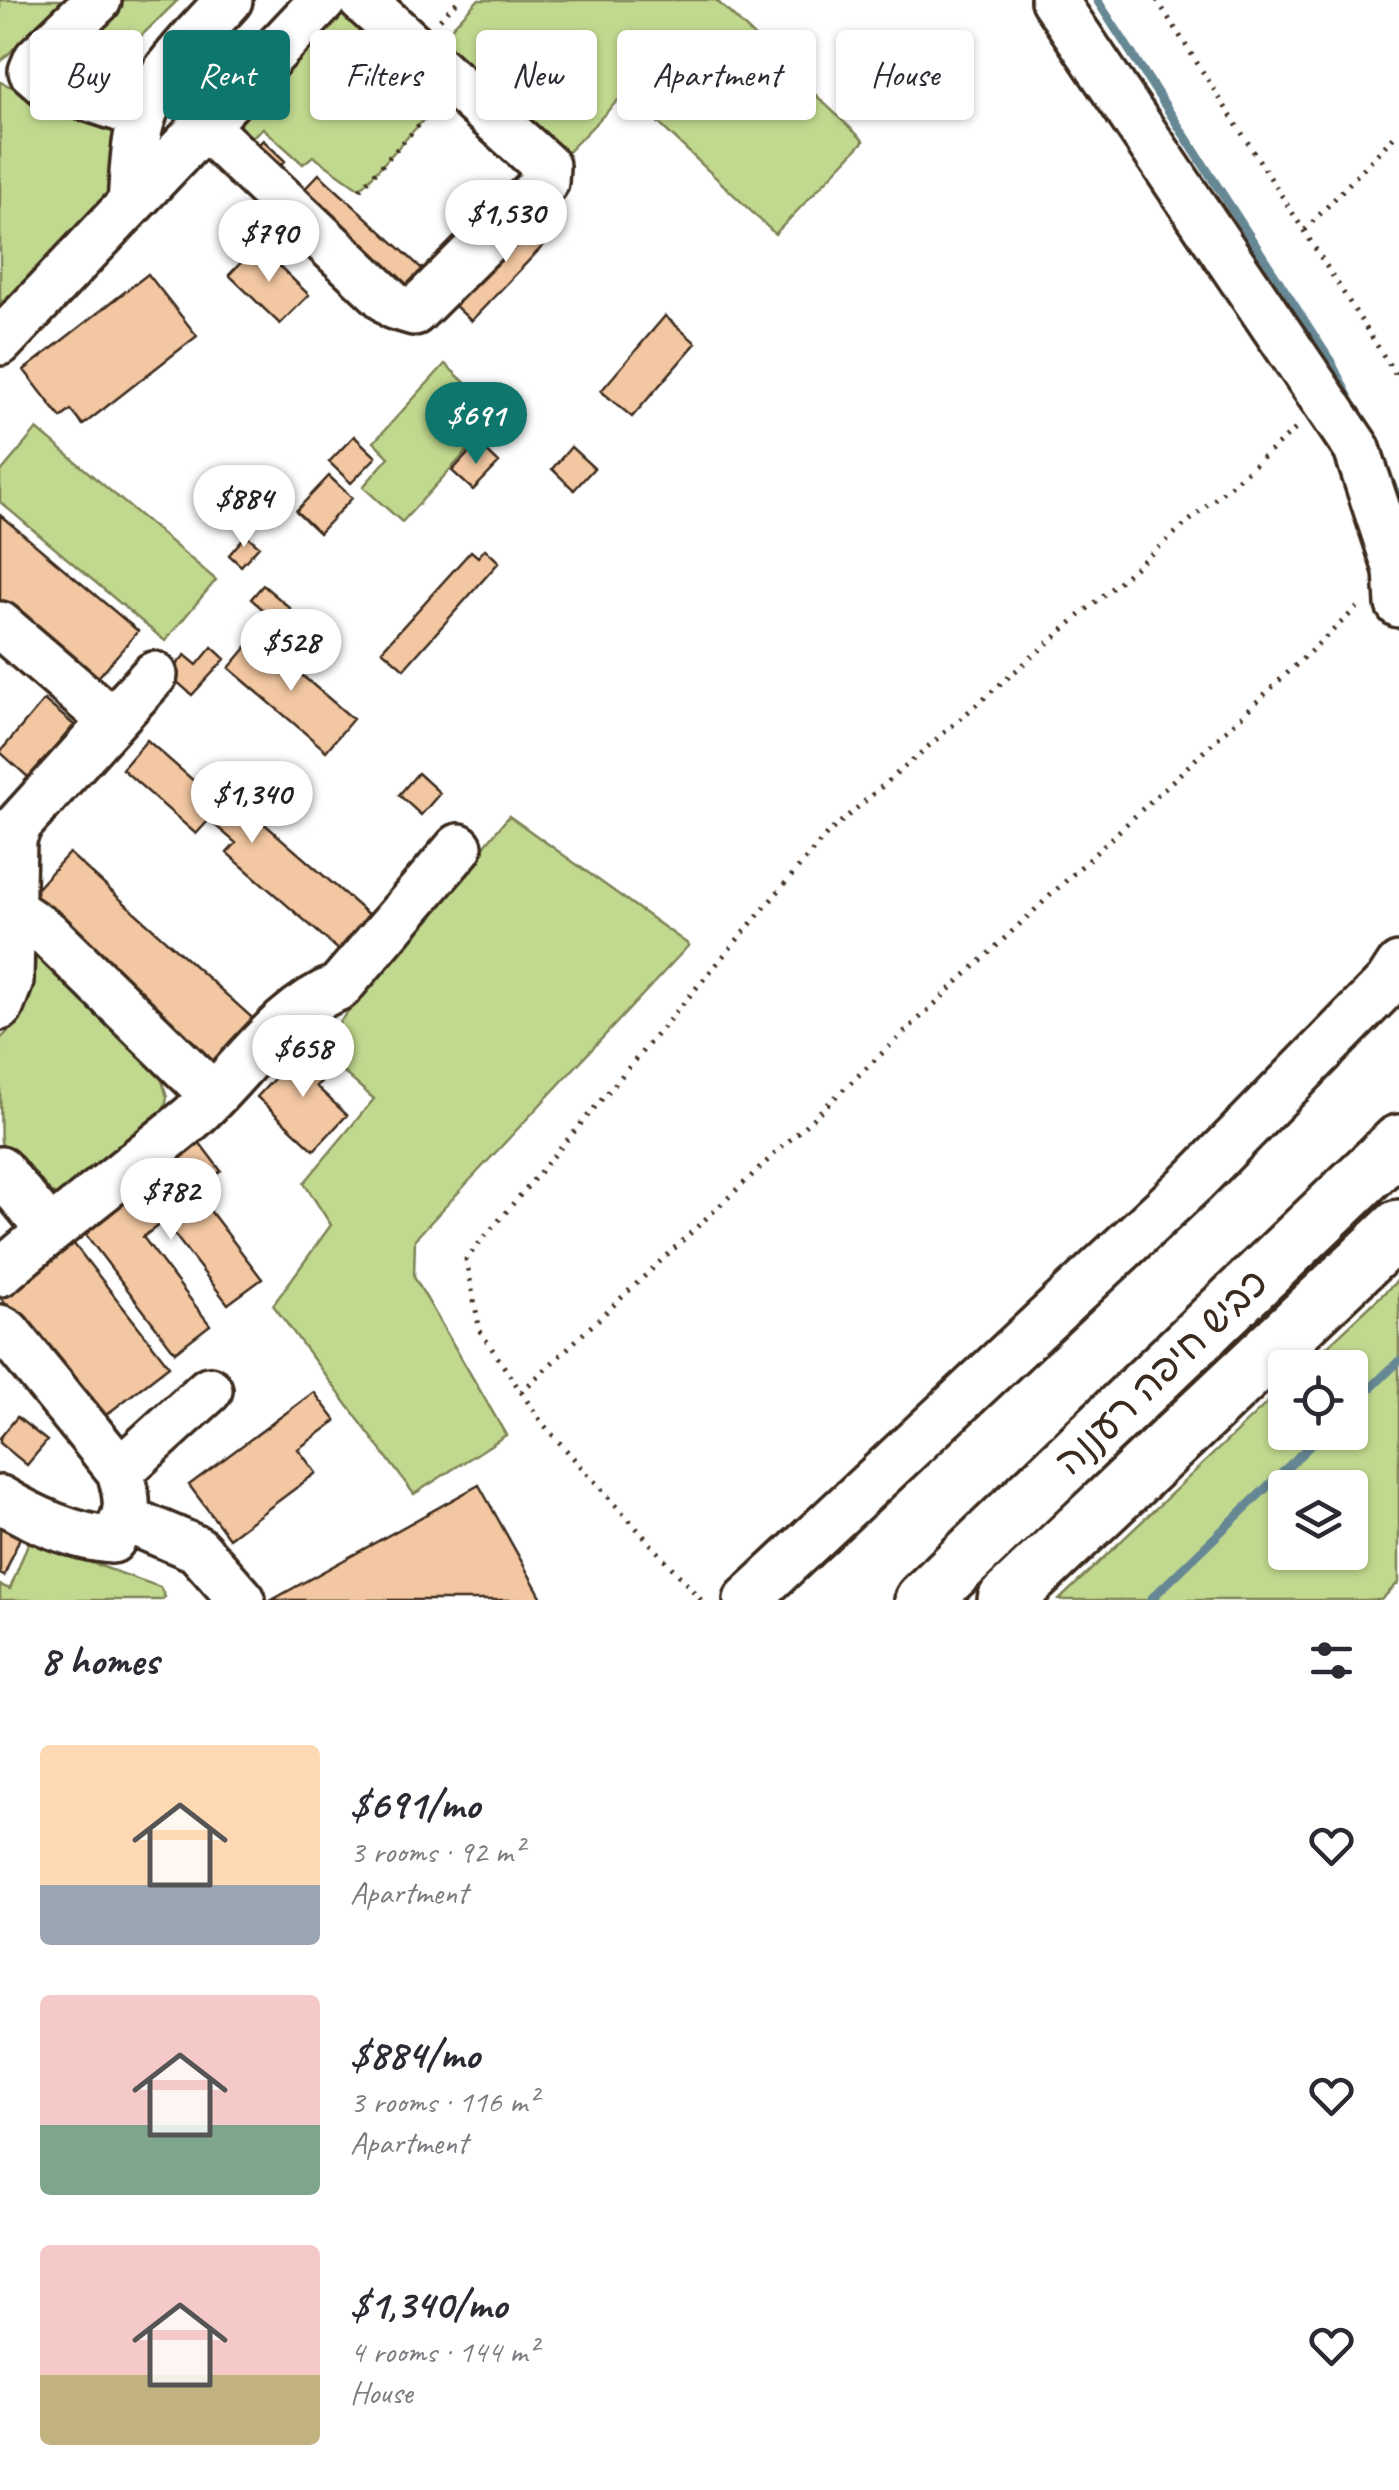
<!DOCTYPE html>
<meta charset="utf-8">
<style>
:root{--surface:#fff;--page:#f7f7f7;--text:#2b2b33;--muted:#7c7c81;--accent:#0f766e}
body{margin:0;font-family:Caveat,"Playpen Sans Hebrew",sans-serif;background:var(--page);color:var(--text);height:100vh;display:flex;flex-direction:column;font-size:38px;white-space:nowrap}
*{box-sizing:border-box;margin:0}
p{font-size:32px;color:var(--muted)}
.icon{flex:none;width:55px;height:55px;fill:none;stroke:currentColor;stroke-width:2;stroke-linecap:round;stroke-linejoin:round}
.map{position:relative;height:1600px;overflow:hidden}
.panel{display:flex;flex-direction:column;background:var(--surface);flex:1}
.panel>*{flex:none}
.hud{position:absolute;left:30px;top:30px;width:1340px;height:90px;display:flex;gap:20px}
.buttons{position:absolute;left:1268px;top:1350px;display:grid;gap:20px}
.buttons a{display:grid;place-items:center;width:100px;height:100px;border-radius:10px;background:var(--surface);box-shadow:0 2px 8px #0004;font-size:50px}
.price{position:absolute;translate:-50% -85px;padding:0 22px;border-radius:35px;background:#fff;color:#222;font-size:32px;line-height:65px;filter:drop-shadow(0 2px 5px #0008)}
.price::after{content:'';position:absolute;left:50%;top:60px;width:30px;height:22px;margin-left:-15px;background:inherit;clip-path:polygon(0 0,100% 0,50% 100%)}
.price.on{background:var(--accent);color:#fff}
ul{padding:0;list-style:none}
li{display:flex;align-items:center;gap:30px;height:250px;padding:0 40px}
li span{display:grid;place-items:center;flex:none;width:280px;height:200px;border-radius:10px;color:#555}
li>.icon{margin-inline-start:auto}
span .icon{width:120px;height:120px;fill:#fffc;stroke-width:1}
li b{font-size:42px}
h2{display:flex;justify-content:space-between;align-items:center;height:120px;padding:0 40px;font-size:42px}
.pill{padding:0 35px;border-radius:10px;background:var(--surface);box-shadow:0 2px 8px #0004;font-size:35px;line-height:90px}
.pill.on{background:var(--accent);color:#fff}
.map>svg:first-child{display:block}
.green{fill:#c1d98f;stroke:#7e8256;stroke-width:2.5;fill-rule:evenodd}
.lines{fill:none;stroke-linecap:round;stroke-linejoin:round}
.stream{stroke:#668894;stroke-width:9}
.building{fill:#f2c7a1;stroke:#3b2a1e;stroke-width:2.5}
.minor-casing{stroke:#3b2a1e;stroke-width:52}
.highway-casing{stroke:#3b2a1e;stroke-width:62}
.path{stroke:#3b2a1e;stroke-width:5;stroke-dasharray:2.5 8;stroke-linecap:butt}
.minor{stroke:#fff;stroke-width:45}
.highway{stroke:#fff;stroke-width:55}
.labels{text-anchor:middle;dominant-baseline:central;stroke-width:8;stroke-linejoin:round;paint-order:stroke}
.street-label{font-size:40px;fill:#3b2a1e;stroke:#fff}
</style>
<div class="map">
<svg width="1399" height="1600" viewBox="0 0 1399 1600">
<rect width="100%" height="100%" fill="#fff"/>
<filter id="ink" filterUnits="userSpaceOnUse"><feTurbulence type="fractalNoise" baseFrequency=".01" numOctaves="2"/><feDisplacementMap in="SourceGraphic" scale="20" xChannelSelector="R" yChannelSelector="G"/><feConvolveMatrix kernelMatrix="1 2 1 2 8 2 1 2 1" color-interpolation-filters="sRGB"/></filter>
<g filter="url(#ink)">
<!-- green -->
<path class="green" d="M0,0h64l-64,62z
M121,0h57l-85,83 -35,-18 7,-11z
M339,0l109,93 -88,96 -47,-33 -10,8 -40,-36 -16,13 -22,-19z
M478,0h238l148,141 -89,93 -149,-142 -65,67 -123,-117z
M0,82l123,51 -17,71 -74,86 -32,12z
M445,364l55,51 -98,107 -39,-35 26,-30 -15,-15z
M37,429l179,151 -51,61 -165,-139v-29z
M509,816l180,129 -274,294 -1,38 92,158 -92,59 -141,-189 58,-80 -27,-42 70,-84 -57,-50z
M38,953l11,3 112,121 6,20 -2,11 -107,87c-19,-4 -49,-35 -57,-53 -1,-14 -1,-83 -1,-103 12,-10 22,-25 26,-40 4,-18 0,-32 12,-46z
M1399,1279v303l-18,18h-322l226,-214v46h65v-64l-45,-1zM1285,1488h65v64h-65z
M29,1541l131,46 5,10 -4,3h-161v-15l10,4z"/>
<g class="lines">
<!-- stream -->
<path class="stream" d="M1097,0l234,362 21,42
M1390,480l9,20
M1350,1408l49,-47
M1150,1600l174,-168"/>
</g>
<!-- building -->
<path class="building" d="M263,140l22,21 -14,15 -22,-22z
M319,174l112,103 -23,26 -113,-104z
M541,209l19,19 -89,93 -20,-19z
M258,245l51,50 -29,29 -51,-49z
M148,274l49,62 -114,89 -12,-15 -10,8 -37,-48z
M665,316l31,27 -64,74 -31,-26z
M354,436l22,21 -25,26 -22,-21z
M478,443l21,20 -26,27 -21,-19z
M571,447l23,21 -20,22 -22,-21z
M329,476l23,22 -33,35 -23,-22z
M0,515l138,116 -43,50 -95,-80z
M246,535l13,11 -18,20 -12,-11z
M485,549l14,13 -95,107 -22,-19 89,-99 7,6z
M263,585l27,23 -12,15 -27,-24z
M256,636l97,83 -27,32 -97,-83z
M212,647l13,12 -33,36 -24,-21 17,-19 12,10z
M44,700l30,25 -45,53 -29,-26z
M147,740l64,56 9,-11 151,132 -30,35 -114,-99 9,-10 -27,-23 -13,14 -74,-65z
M418,773l22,20 -19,22 -22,-20z
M69,853l190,171 -42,47 -190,-172z
M302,1049l29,24 -15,13 31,29 -33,35 -57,-53z
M196,1138l25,33 -26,20 67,88 -34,25 -64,-83 -21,16 67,88 -35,27 -95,-125z
M70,1239l99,127 -72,56 -97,-125v-4z
M314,1392l22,29 -38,28 18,24 -87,65 -40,-53z
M17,1417l30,24 -20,24 -27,-22v-5z
M479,1485l64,115h-271z
M0,1526l21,9 -17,41 -4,-2z"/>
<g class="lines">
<defs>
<path id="minor" d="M98,0l-61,59 -5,12 15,13 96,32
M1054,0l303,449 40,121 2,34
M204,126l190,180 20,6 131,-130 1,-16 -184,-166
M131,203c2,-23 2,-48 7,-70 11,-55 55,-93 91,-133
M0,342l323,-342
M0,625l112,96
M11,909l37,25 165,161
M0,1007l10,-26 3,-142 6,-15 135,-149
M0,1170l49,60
M0,1273c62,-54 128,-102 191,-155 49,-43 86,-107 148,-131l120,-140
M0,1328l7,4 113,139c9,31 10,43 -8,69 -37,-2 -81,-22 -112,-41
M120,1471l89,-81
M126,1519l71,30 45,51
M747,1600l447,-419 194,-198 11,-17"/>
<path id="highway" d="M923,1600l476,-457
M1006,1600l393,-372"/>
</defs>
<!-- minor casing -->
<use href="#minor" class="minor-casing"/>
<!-- highway casing -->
<use href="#highway" class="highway-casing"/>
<!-- path -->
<path class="path" d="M1157,0l242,380
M440,19l19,-19
M360,189l70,-76
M1305,230l94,-99
M521,1392l841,-789
M701,1600l-159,-177 -62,-92 -14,-72 362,-426 470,-406"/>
<!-- minor -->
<use href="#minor" class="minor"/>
<!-- highway -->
<use href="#highway" class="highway"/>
</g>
</g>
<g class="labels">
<!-- street labels -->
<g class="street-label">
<text transform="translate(1161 1372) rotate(-44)">כביש חיפה רעננה</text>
</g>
</g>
</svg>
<div class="buttons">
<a><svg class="icon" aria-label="locate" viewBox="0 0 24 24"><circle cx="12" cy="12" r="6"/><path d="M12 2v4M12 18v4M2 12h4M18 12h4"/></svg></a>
<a><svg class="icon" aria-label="layers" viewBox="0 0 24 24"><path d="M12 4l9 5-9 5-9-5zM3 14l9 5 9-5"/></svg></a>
</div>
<b class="price" style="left:506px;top:265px">$1,530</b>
<b class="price" style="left:269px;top:285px">$790</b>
<b class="price on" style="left:476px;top:467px">$691</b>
<b class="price" style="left:244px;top:550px">$884</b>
<b class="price" style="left:291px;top:694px">$528</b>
<b class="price" style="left:252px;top:846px">$1,340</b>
<b class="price" style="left:303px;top:1100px">$658</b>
<b class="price" style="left:171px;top:1243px">$782</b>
<div class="hud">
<a class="pill">Buy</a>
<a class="pill on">Rent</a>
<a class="pill">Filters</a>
<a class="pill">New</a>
<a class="pill">Apartment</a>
<a class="pill">House</a>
</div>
</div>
<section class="panel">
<h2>8 homes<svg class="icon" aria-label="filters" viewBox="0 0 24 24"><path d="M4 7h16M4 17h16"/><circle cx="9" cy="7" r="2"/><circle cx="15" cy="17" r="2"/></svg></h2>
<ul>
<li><span style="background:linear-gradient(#ffd9b3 70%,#9aa5b1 0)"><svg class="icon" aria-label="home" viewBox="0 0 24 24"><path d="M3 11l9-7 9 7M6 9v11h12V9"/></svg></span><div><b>$691/mo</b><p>3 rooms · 92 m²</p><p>Apartment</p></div><svg class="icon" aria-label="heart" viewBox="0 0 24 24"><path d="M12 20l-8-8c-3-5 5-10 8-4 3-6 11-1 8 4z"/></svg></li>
<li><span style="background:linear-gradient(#f6c9c9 65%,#7fa58c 0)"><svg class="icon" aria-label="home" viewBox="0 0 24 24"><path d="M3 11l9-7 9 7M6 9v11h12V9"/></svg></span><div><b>$884/mo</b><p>3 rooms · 116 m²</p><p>Apartment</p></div><svg class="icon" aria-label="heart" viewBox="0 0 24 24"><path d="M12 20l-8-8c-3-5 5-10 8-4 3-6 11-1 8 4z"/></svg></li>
<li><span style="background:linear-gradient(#f6c9c9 65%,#c2b280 0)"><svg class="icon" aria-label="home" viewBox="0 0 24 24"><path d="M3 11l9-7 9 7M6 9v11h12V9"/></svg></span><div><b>$1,340/mo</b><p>4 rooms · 144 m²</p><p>House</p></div><svg class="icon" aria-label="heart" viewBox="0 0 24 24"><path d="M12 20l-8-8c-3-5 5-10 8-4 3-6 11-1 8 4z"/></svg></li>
</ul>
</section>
